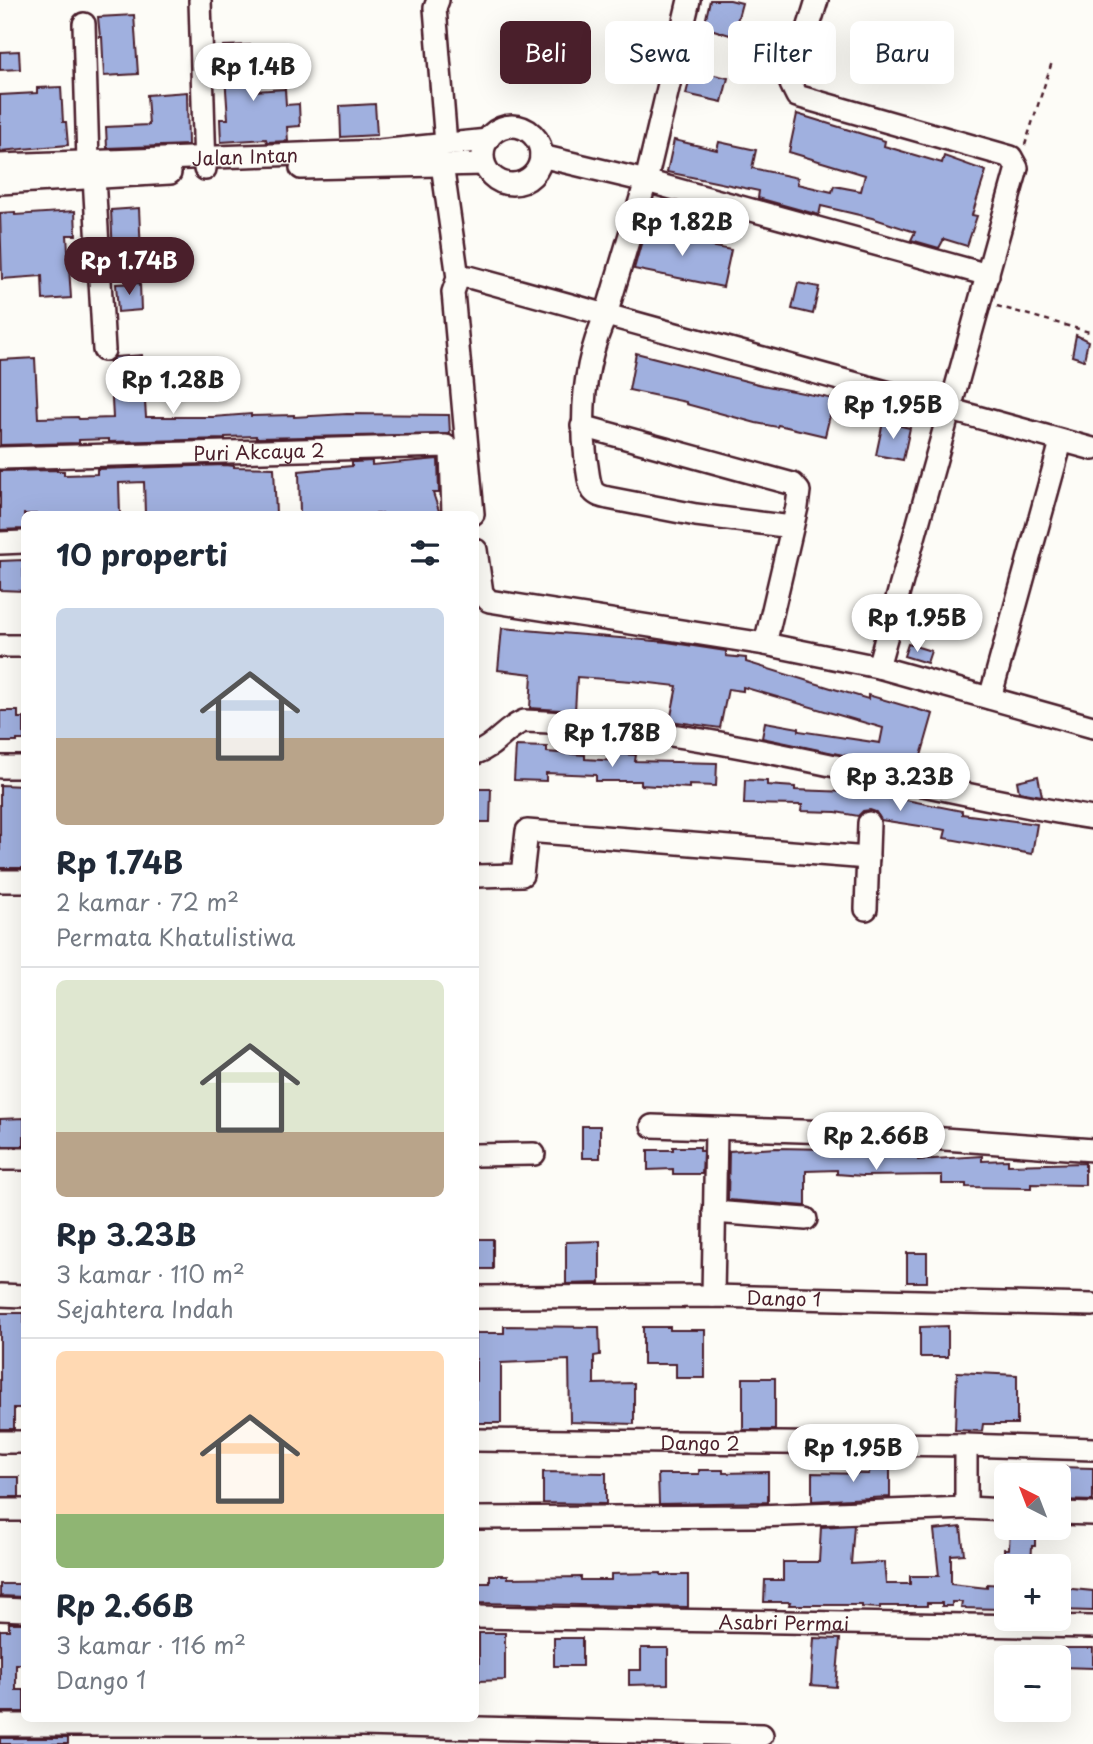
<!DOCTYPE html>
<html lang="id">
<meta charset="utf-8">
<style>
:root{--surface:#fff;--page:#f6f6f7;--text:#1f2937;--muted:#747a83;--line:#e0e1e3;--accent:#4a1f2b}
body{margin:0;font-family:"Playpen Sans",sans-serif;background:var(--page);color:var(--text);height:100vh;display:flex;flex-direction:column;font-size:26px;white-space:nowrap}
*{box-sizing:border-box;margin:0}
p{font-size:23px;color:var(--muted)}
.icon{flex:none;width:38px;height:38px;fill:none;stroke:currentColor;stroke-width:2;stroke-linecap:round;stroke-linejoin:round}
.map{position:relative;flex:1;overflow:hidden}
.drawer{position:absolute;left:21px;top:511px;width:458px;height:1211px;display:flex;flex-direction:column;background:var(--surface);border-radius:10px;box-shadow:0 7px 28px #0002}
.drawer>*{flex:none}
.guide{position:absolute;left:500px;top:21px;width:486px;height:63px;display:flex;gap:14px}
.needle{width:46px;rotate:318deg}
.buttons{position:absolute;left:994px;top:1463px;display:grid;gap:14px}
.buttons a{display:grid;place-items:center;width:77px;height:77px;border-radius:10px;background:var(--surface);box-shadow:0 7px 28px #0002;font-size:35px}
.price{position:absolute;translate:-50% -60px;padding:0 16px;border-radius:24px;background:#fff;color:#222;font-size:23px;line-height:46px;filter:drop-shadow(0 2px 4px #0008)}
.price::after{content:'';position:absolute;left:50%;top:42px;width:21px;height:16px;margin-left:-10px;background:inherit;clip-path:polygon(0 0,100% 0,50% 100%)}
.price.selected{background:var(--accent);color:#fff}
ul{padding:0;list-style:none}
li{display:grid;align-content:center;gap:14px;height:371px;padding:0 35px}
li+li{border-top:2px solid var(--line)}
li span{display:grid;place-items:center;height:217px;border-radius:10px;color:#555}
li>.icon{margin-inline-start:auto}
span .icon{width:126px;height:126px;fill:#fffc;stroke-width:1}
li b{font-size:30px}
h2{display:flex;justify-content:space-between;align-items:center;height:84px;padding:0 35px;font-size:30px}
.chip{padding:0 24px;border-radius:10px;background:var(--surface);box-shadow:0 7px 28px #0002;font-size:24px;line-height:63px}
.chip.selected{background:var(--accent);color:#fff}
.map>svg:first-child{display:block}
.building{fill:#a0b0df;stroke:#4a1f2b;stroke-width:2}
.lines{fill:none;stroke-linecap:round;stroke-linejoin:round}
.minor-casing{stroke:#4a1f2b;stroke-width:26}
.path{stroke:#4a1f2b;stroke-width:2.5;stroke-dasharray:5 5;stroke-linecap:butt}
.minor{stroke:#fdfcf7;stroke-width:21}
.labels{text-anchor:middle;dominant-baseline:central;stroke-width:5;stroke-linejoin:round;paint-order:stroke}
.street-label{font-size:19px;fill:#4a1f2b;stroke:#fdfcf7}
</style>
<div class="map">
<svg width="1093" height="1744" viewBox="0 0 1093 1744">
<rect width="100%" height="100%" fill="#fdfcf7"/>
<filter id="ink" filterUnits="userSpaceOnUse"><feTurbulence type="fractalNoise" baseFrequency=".0143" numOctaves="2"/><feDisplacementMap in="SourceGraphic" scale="14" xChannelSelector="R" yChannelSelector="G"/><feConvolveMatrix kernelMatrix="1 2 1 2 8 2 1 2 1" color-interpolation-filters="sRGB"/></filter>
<g filter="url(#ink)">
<!-- building -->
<path class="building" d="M710,0h20l12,3 -9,33 -29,-9z
M134,15l4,59 -34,2 -2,-39h-2l-2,-20z
M745,38l35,9 -8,29 -35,-10z
M251,45l4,46 30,-2 1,16 13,-1 1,22 -13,1 1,14 -21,1 -1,-3 -45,3 -1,-23h8l-5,-73z
M19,51l1,18 -20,1v-18z
M692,70l36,8 -6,24 -36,-8z
M61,87l2,35h3l2,23 -68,6v-56l37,-2v-5z
M187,92l1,53 -81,3 -1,-21 43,-2 -2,-30z
M375,104l2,31 -36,2 -1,-31z
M797,114l88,27 -1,5 58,17 2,-7 42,15 -14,44 5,1 -10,30 -23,-7 -5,9 -28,-8 4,-8 -43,-14 -51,-12 -2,9 -61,-17 1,-7 -92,-19 7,-32 43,10 2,-8 37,8 -4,18 46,10 -1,6 35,8 2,-6 27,5 4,-16 -76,-23z
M139,208l2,46 -28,2 -2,-46z
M75,211l1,24h-9l4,63 -28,2 -1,-24 -40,3 -2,-66 15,-1v3z
M646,226l45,10 -1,6 41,8 -8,37 -89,-18z
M140,283l1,27 -23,2 -2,-28z
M798,283l21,4 -6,27 -21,-5z
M1076,335l12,6 -4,19 -12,-4z
M636,353l126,32 72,14 -9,37 -47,-11 -1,2 -21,-4 -70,-19v-2l-57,-12z
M142,355l4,62h67l38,-3v2l43,-1v2l53,-3 102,1 1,19 -194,4v-2l-31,1v2l-116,3v-3l-30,1v3l-79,2v-85l35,-2 3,60 40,-1 1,2 34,-1 -3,-56 5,-5z
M883,422l27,6 -7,32 -27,-5z
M438,459l1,34h-6l7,21h-140l-1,-43 53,-5v-4h3l17,-1v4z
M226,465l8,1v1l40,1 2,46h-131l-1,-32 -25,1 1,31h-96v15l-24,1v-59l57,-1v1h7v4l33,-1v-5z
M23,560l1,31 -24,-1v-29z
M502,628l165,14 59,9v5l20,2v4l85,26 37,11v-4l65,19 -12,42 24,4 -2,16 -181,-38 3,-16 34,6v3l81,12 3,-15 -140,-41v4l-15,-2 -8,39 -50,-7 7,-35 -45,-5 -55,-4 -2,34 -45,-3 2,-34 -34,-4z
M908,644l23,7 -4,12 -23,-7z
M0,711h18v7h6v22h-7v2h-17z
M516,746l31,1v5l38,3v4l32,2v-7l19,1 -1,6 82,2 -1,23 -27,-1v3l-48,-3v-4h-45v-6l-50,-2v8l-32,-1z
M1038,776l4,20 -23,-4 -2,-11z
M745,780l22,1v4l28,2v3l54,2 3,-9 39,8v6l71,14v3l75,10 -5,30 -88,-16 2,-8 -65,-10 -5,-8 -6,-2 -7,1 -5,5 -22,-4 -35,-1 1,-6 -58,-1z
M0,785l24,1v82h-24z
M476,789h15l-1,33h-14z
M24,1118v28h-24v-27z
M582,1126h18v32h-18z
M673,1147h27v4h3l-1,23h-29v-5l-25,1v-20h25z
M776,1148l55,1v5l30,-1v4h36v-3l21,-1v7l64,-4v5l26,-1v5l77,-2v22l-54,-1v4l-65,-1v-3h-24v-9l-79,1 -26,-2v-4l-31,1v35l-78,-6 1,-49z
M476,1239h17v30h-17z
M600,1241v42l-34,1v-42z
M907,1253h20v29h-20z
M0,1313h24v95h-10v21h-14z
M504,1326l95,1 1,28 -6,1v28l40,-1v41l-64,-2 -1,-62 -68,3v60h-25v-90h28z
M948,1326v31h-28v-30z
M643,1327h27v3h35v48h-29v-14h-33z
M957,1372l60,3v49h-34l-1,7 -27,-1z
M743,1378h32v52h-32z
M870,1462h20v35l-78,4v-28l57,1z
M1059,1467l34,1v33l-34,-1z
M699,1470h24v3l45,-1v30l-109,2 -1,-30h41z
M543,1472l63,1v31l-63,-1z
M0,1477h19v20h-19z
M854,1525l-3,39 33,-2 2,22h24v-8h29l-5,-46 27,-3 3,27 -13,1v29l36,4v-4l16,1 -2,24 -40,-1 1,-6h-10v4h-10v-3h-15v3h-47v2l-18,-1v-2h-73l1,-3h-26l1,-22h18v-18h36l2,-35z
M1010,1528h25v18h-3l-1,20h-27v-17h5z
M661,1573v2h27v32l-212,-4v-20h14v-8h18v3l73,-1v3h30v-6z
M0,1584h24v13l-24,-1z
M1062,1588l31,3v20l-33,-1z
M9,1623h15v41h-8v26h8v22h-24v-82h9z
M479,1633h26v47l-26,1z
M554,1638h28v28h-28z
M814,1638l26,1 -4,48 -25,-2z
M641,1648h27v36l-39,1v-15h12z
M1059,1648h34v20l-34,-1z
M0,1738h68v6h-68z"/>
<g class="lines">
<defs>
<g id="minor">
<path d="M200,0l5,169"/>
<path d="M438,0l-3,8 11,136"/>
<path d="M689,0l-43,181 -40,134c-21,45 -26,96 -20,145 2,9 2,23 7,31 4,5 10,6 15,7l88,17 96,12"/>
<path d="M84,24l4,138"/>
<circle cx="512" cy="155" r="29"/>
<path d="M541,156l105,25 342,94"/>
<path d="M442,164l16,114"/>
<path id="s1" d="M0,165l379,-14 109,-11"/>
<path d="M301,168l183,-4"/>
<path d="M94,177l10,173"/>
<path d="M0,183l170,-10"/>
<path d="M582,426l211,58 6,7 -2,16 -32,137 113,23 139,-499 -6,-11 -214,-61 -6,-12 26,-84"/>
<path id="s2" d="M0,458l446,-12 5,5 2,63"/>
<path d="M473,514l-20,-222 5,-14 11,-1 624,172"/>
<path d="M0,543l24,-1"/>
<path d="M476,550l6,43 7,8 276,43"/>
<path d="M0,646h24"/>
<path d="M878,667l215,60"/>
<path d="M990,698l71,-256"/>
<path d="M476,753c19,-6 29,-25 48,-32 193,6 379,67 569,97"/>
<path d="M0,767h24"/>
<path d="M476,876l46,-1 5,-44 341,27"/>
<path d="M0,881h24"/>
<path d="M866,909l3,-86"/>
<path d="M652,1126l210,7 231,17"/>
<path d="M476,1155l58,-1"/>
<path d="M0,1159h24"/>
<path d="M714,1212l92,7"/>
<path d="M0,1295l24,1"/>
<path d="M713,1296l3,-166"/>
<path id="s3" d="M476,1297l237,-1 380,9"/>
<path id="s4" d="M476,1440l490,5 127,4"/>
<path d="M0,1442h24"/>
<path d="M966,1508l40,2"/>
<path d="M0,1510h24"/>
<path d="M1059,1513l34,1"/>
<path d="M476,1518l282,-2 208,-8v-63"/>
<path d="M0,1609l24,1"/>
<path id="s5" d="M476,1617l617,10"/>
<path d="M0,1725h361l401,10"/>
</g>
</defs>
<!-- minor casing -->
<use href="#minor" class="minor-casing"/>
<!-- path -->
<path class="path" d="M1025,145l27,-83
M997,306l96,27"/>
<!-- minor -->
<use href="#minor" class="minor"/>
</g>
</g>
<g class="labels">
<!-- street labels -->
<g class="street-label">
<text stroke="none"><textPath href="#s1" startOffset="245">Jalan Intan</textPath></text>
<text stroke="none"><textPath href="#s2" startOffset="259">Puri Akcaya 2</textPath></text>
<text stroke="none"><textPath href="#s3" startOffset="308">Dango 1</textPath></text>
<text stroke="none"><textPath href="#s4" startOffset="224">Dango 2</textPath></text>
<text stroke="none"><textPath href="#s5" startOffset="308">Asabri Permai</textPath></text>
</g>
</g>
</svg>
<div class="buttons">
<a><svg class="needle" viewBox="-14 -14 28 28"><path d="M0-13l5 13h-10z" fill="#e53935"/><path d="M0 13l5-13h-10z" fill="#747a83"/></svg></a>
<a>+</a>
<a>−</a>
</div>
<b class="price" style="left:253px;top:103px">Rp 1.4B</b>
<b class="price" style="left:682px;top:258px">Rp 1.82B</b>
<b class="price selected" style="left:129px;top:297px">Rp 1.74B</b>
<b class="price" style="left:173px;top:416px">Rp 1.28B</b>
<b class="price" style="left:893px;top:441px">Rp 1.95B</b>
<b class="price" style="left:917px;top:654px">Rp 1.95B</b>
<b class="price" style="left:612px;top:769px">Rp 1.78B</b>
<b class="price" style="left:900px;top:813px">Rp 3.23B</b>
<b class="price" style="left:876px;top:1172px">Rp 2.66B</b>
<b class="price" style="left:853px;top:1484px">Rp 1.95B</b>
<div class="guide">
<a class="chip selected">Beli</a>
<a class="chip">Sewa</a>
<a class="chip">Filter</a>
<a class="chip">Baru</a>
</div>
<section class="drawer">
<h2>10 properti<svg class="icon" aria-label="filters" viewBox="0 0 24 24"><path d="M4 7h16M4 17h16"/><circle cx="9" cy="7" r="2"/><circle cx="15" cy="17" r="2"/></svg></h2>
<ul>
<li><span style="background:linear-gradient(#c9d6e8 60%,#b9a48a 0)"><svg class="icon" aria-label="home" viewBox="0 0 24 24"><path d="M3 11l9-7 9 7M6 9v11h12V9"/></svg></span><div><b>Rp 1.74B</b><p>2 kamar · 72 m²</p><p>Permata Khatulistiwa</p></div></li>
<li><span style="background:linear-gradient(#dfe7d0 70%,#b9a48a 0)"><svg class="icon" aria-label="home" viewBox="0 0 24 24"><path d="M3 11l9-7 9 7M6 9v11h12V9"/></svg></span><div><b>Rp 3.23B</b><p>3 kamar · 110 m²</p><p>Sejahtera Indah</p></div></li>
<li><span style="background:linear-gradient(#ffd9b3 75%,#8fb573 0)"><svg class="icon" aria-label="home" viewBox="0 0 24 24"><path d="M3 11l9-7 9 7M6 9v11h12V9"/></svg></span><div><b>Rp 2.66B</b><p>3 kamar · 116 m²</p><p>Dango 1</p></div></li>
</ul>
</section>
</div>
